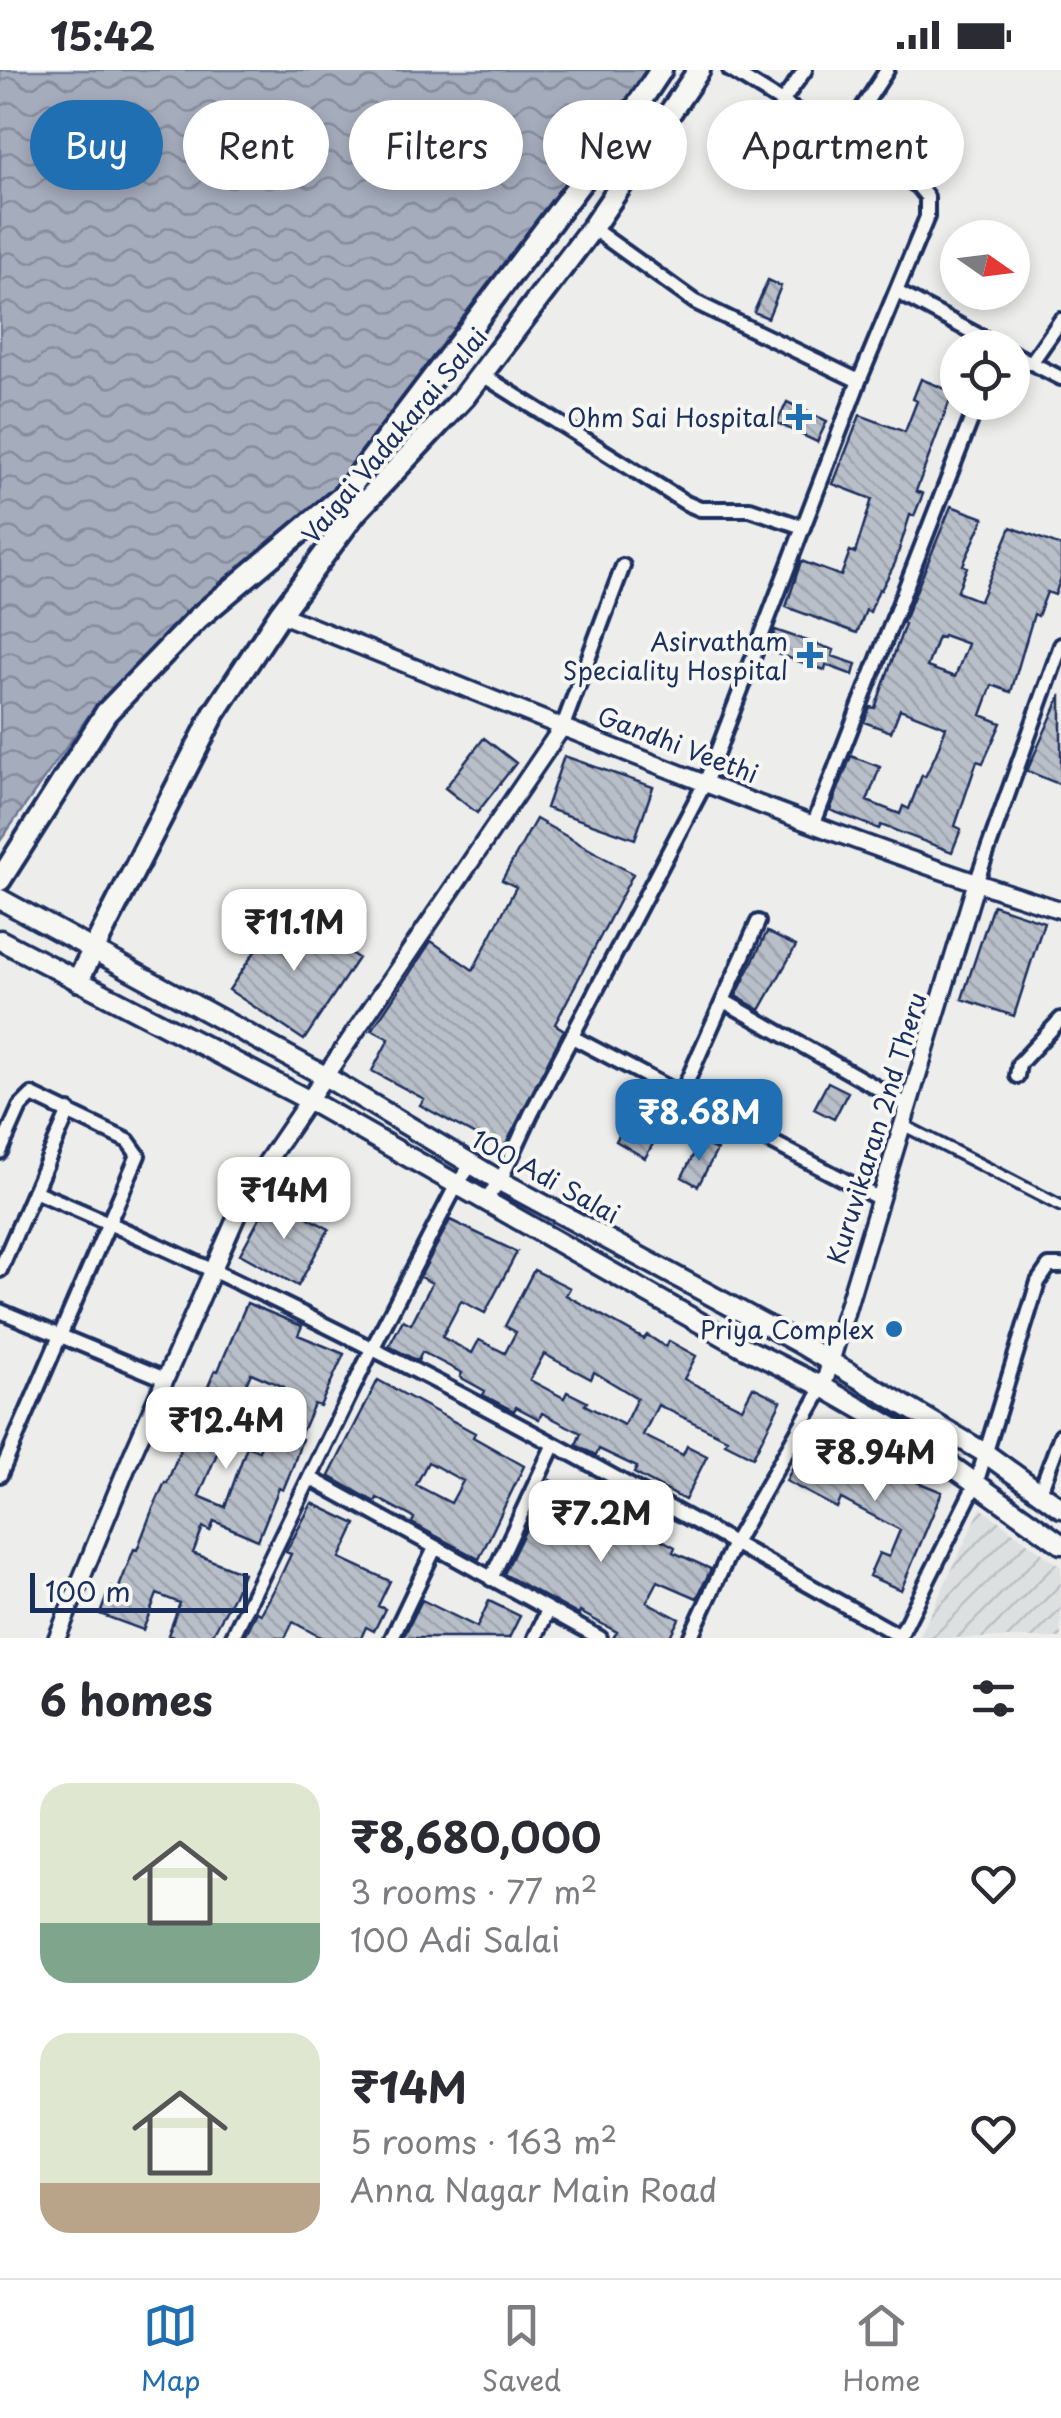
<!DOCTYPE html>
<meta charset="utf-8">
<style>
:root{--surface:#fff;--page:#f2f2f3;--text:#2b2b33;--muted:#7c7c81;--line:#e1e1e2;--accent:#1f6fb2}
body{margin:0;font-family:"Playpen Sans",sans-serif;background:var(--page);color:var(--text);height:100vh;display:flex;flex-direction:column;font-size:38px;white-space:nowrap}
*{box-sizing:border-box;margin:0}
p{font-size:32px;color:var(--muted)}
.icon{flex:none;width:55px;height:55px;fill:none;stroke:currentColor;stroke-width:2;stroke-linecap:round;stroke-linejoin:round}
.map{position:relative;height:1568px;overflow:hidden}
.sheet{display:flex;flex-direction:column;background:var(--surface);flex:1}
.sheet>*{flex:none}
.guide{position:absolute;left:30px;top:30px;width:1002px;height:90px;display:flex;gap:20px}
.needle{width:65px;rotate:104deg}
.buttons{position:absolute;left:940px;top:150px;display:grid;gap:20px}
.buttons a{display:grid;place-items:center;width:90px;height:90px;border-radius:50%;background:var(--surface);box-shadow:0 5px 15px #0003;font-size:50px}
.scale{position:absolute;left:30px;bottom:25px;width:218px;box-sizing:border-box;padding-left:10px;border:5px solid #1b2f5e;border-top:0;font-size:28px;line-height:35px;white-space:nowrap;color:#1b2f5e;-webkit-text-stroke:8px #f6f6f2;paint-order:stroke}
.price{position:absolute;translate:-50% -85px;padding:0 22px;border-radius:20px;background:#fff;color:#222;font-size:32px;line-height:65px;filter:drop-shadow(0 2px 5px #0008)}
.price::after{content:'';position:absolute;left:50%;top:60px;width:30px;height:22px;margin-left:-15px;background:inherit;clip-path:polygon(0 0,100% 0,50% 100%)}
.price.active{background:var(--accent);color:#fff}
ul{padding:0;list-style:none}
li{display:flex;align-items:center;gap:30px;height:250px;padding:0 40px}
li span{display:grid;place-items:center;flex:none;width:280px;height:200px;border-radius:30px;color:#555}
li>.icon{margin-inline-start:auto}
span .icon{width:120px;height:120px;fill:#fffc;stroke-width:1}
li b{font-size:42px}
h2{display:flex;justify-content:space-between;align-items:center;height:120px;padding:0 40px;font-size:42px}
.tag{padding:0 35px;border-radius:45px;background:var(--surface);box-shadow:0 5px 15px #0003;font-size:35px;line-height:90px}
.tag.active{background:var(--accent);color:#fff}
.status{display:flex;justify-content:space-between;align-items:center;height:70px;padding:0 50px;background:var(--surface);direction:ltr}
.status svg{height:28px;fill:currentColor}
.tab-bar{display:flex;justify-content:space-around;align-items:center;height:140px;border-top:2px solid var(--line);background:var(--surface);font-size:28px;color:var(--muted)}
.tab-bar a{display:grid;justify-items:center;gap:5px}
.tab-bar .active{color:var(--accent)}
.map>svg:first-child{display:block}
.industrial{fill:url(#industrial-furrows)}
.water{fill:url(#water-waves);stroke:#6e7a96;stroke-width:2.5}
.building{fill:url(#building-back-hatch);stroke:#1b2f5e;stroke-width:2.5;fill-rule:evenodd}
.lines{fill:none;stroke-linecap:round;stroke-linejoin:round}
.pedestrian-casing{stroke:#1b2f5e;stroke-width:16}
.minor-casing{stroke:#1b2f5e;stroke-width:20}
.tertiary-casing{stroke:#1b2f5e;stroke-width:22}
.secondary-casing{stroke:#1b2f5e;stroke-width:25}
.primary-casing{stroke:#1b2f5e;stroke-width:28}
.pedestrian{stroke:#f6f6f2;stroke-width:9}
.minor{stroke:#f6f6f2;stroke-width:12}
.tertiary{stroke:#f6f6f2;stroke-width:15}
.secondary{stroke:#f6f6f2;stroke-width:18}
.primary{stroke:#f6f6f2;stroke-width:20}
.poi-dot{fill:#1f6fb2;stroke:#f6f6f2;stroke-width:4}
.labels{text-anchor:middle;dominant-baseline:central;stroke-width:8;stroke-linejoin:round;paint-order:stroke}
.poi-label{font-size:25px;fill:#1b2f5e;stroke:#f6f6f2;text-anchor:end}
.street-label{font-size:25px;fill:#1b2f5e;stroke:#f6f6f2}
</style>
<div class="status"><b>15:42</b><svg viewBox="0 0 49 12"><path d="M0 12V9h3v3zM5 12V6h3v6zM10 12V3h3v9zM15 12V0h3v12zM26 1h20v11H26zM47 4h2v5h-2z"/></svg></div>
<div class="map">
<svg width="1061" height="1568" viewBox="0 0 1061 1568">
<defs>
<pattern id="industrial-furrows" width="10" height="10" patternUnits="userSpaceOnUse" patternTransform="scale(2.5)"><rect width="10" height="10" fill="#dde0e1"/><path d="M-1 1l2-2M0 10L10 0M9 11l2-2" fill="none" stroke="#bdc0c3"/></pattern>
<pattern id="water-waves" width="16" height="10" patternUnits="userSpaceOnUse" patternTransform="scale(2.5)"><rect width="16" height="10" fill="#a5acbc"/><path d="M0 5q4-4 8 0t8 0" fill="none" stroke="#868c9c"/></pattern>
<pattern id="building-back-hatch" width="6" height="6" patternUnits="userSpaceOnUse" patternTransform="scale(2.5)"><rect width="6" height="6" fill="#b9bfc8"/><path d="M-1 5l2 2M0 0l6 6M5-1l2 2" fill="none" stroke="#9ea4ae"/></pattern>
</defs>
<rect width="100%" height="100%" fill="#edeeec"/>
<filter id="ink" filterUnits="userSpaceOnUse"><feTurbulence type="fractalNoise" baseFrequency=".01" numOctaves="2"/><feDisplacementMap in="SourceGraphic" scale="20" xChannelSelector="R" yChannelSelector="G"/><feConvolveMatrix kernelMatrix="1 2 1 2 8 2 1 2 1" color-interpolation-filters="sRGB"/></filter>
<g filter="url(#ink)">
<!-- industrial -->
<path class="industrial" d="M981,1438l80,59v71h-142z"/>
<!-- water -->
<path class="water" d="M0,0h651l-106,151 -82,100 -92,124 -55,63 -150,128 -77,79 -89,126z"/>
<!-- building -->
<path class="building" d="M768,210l13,6 -13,32 -14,-6z
M921,309l32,13 -37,99 7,3 -9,22 -4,-1 -15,48 -14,27 -2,-1 -9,23 -4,-2 -9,23 -71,-26 15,-46 40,15 9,-25 5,2 17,-54 -39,-15 27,-69 45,17 12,-31 -4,-2z
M787,332l40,19 -10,21 -40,-19z
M951,436l33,12 -21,47 4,2 -10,25 23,9 31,-74 50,19v32l-6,17 -8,-3 -9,24 -4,-2 -23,78 -19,-7 -11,30 20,8 -18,40 -6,-2 -22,65 6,3 -9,23 -71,-27 -2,4 -49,-19 21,-54 29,11 -13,34 33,13 3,-8 6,3 13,-34 3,2 11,-23 10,-27 -46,-18 -9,23 -27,-10 6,-15 5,1 30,-84 -2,-1zM943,565l25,9 -13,33 -28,-10 11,-30 4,1z
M775,560l59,20 -2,6 24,8 -3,11 -27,-10 -1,5 -57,-19z
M1061,625v90l-34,-14z
M484,668l32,25 -39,50 -32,-25z
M564,686l89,31 -18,52 -89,-31z
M536,749l97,55 -78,150 9,6 -61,120 -83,-45 4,-6 -52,-28 17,-32 -17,-9 59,-89 42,29 43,-83 -14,-7z
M993,835l51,17 -30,94 -52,-17z
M284,838l74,50 -54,82 -75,-50z
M767,862l29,14 -36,64 -24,-14z
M828,1012l20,10 -14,27 -20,-10z
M646,1017l30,16 -31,55 -29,-17z
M700,1072l17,8 -19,36 -16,-9z
M271,1127l58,32 -31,57 -58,-32z
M450,1150l67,32 -32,61 -24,-12 -19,36 30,16 7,-13 26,13 11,-21 -11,-6 29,-56 36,18 -4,7 78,44 3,-4 19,12 3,-6 27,15 -12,23 58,29 11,-21 28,14 -28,56 -28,-14 2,-4 -69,-34 -15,30 40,20 4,-9 20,10 -22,44 -51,-27 3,-6 -38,-18 -3,6 -20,-10 5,-12 -39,-20 -3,6 -23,-12 -2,4 -31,-16 2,-4 -25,-14 2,-4 -40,-21 -4,9 -29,-15 14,-26 8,4 21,-41 -12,-6zM544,1284l47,25 3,-7 43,26 -13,27 -39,-20 2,-3 -20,-10 -3,6 -34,-18z
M247,1233l55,23 -4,9 46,19 -24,52 -6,-2 -15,34 3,1 -9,27 -10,24 -4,-2 -21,52 -44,-19 -4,10 -7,-4 -10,26 50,20 -9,22 -23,43h-35l-8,-3 12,-32 -23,-9 -14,36 -43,-16 10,-27 8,3 16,-41 3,1 14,-37 14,-31 2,1 30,-76 2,1 16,-38 3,1zM251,1303l33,14 -25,64 -12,-5 -22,61 -26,-11z
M378,1310l97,53 -2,4 51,29 -45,93 -67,-36 2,-5 -37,-20 -2,4 -46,-26zM428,1392l35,19 -12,22 -35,-18z
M800,1383l32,16 8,-16 34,18 7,-14 27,14 -3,6 37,15 -41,98 -32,-14 10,-23 10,4 11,-27 -59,-31 -4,9 -51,-27z
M550,1410l81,45 2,-4 20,10 -2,3 24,13 -2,5 38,17 -14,29 -39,-17 -11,21 32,17 -10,19h-56l4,-6 -37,-20 -1,3 -75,-41z
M312,1433l44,21 -16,34 50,23 -12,25 7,3 -11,22 -8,-4 -5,11h-39l-29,-16 -8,16h-41l13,-26 4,2 15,-28 15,-32 -5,-2z
M422,1530l55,27 12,-26 31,15 -11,22h-106z"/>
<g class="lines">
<defs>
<path id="pedestrian" d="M903,1055l158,81"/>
<path id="minor" d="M782,32l23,-32
M842,69l45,-69
M592,158l103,74 164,79
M897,222l105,56
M1012,283l49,25
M1031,293l30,-43
M481,304l205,129 14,6h50l53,18
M563,656l60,-160
M814,753l164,-421
M976,813l85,-238
M724,931l185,105
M574,968l306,161
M1017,1006l2,-12 42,-45
M682,1023l76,-171
M0,1082l20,-45 12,-12 96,46 10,14 -138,320
M34,1121c300,125 583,287 866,445
M485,1130l15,-19 31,-67 175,-333 153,-400 68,-164v-20l-9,-11 -188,-116
M0,1200l69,-159
M0,1241l165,68
M310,1408l290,160
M1040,1422l21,-57
M491,1509l62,-133
M232,1568l140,-289 85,-165 15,-20
M392,1568l43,-90
M535,1568l13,-28
M690,1568l44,-95 89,-156
M899,1568l78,-157 61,-199 11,-16h12"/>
<path id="tertiary" d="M280,544c259,102 516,213 781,296
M823,1317l153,-504
M57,1568l75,-183 117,-267 314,-462"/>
<path id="secondary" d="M0,829l323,176 177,106 297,161 188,111 76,55
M0,870l310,161 431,245 82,41 92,53 146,104"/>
<path id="primary" d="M0,810l106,-167 92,-95 146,-123 281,-371 36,-54
M78,910l136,-266 66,-100 75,-101 109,-116 128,-169 107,-158"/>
</defs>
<!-- pedestrian casing -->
<use href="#pedestrian" class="pedestrian-casing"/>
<!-- minor casing -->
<use href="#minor" class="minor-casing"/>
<!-- tertiary casing -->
<use href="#tertiary" class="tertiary-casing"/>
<!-- secondary casing -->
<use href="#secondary" class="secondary-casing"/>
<!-- primary casing -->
<use href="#primary" class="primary-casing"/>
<!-- pedestrian -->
<use href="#pedestrian" class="pedestrian"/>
<!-- minor -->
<use href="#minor" class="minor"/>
<!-- tertiary -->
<use href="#tertiary" class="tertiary"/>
<!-- secondary -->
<use href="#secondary" class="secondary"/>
<!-- primary -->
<use href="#primary" class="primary"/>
</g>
</g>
<!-- markers -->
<g class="poi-dot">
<path d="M794 332h10v10h10v10h-10v10h-10v-10h-10v-10h10z"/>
<path d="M805 570h10v10h10v10h-10v10h-10v-10h-10v-10h10z"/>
<circle cx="894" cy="1259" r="10"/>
</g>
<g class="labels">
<!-- poi labels -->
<g class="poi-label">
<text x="776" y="347">Ohm Sai Hospital</text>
<text x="788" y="571">Asirvatham<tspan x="788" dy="29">Speciality Hospital</tspan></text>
<text x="874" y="1259">Priya Complex</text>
</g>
<!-- street labels -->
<g class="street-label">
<text transform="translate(394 365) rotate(-50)">Vaigai Vadakarai Salai</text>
<text transform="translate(678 674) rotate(21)">Gandhi Veethi</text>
<text transform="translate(876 1058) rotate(-73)">Kuruvikaran 2nd Theru</text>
<text transform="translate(546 1106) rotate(29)">100 Adi Salai</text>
</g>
</g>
</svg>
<div class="buttons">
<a><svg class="needle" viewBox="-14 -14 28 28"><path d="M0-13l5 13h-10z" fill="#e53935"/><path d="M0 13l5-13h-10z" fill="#7c7c81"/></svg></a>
<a><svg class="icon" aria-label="locate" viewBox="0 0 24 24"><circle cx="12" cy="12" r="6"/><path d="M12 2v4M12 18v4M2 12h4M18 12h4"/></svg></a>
</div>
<div class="scale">100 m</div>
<b class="price" style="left:294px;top:904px">₹11.1M</b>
<b class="price active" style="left:699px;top:1094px">₹8.68M</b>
<b class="price" style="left:284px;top:1172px">₹14M</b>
<b class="price" style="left:226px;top:1402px">₹12.4M</b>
<b class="price" style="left:875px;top:1434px">₹8.94M</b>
<b class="price" style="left:601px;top:1495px">₹7.2M</b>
<div class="guide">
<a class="tag active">Buy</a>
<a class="tag">Rent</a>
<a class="tag">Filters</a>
<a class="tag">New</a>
<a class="tag">Apartment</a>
</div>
</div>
<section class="sheet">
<h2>6 homes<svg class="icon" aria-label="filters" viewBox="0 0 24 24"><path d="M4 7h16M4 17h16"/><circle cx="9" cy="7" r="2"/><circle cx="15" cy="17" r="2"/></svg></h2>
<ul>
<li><span style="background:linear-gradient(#dfe7d0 70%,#7fa58c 0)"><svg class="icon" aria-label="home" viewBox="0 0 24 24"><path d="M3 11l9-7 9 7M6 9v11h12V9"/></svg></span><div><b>₹8,680,000</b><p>3 rooms · 77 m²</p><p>100 Adi Salai</p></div><svg class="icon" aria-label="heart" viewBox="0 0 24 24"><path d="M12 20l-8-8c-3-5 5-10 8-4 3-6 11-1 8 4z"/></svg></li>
<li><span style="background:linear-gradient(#dfe7d0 75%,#b9a48a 0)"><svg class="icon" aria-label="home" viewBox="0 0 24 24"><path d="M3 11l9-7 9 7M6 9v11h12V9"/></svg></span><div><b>₹14M</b><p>5 rooms · 163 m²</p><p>Anna Nagar Main Road</p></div><svg class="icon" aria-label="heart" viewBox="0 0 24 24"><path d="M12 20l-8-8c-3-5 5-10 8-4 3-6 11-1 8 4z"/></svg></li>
</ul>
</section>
<nav class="tab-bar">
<a class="active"><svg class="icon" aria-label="map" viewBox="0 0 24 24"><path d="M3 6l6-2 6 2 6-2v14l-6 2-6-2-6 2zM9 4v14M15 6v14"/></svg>Map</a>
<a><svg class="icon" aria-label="saved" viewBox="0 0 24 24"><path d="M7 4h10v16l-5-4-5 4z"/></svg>Saved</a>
<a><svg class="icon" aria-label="home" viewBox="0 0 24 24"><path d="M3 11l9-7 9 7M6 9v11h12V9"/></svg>Home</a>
</nav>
